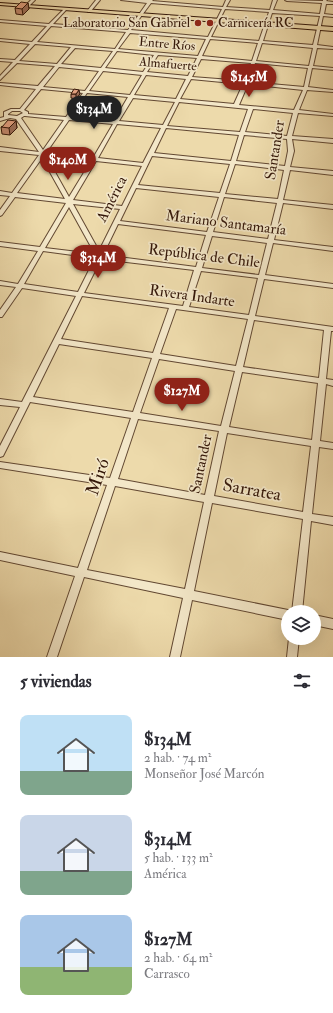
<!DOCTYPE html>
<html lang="es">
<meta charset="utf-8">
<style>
:root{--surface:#fff;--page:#f2f2f3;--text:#2b2b33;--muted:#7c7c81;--accent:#8f2418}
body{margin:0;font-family:"IM FELL Double Pica",serif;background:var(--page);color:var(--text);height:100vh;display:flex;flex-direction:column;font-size:15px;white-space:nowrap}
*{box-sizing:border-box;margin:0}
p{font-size:13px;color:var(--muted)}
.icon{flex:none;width:22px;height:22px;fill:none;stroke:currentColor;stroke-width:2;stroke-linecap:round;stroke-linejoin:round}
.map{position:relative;height:657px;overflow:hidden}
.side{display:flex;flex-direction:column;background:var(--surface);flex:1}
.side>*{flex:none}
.tools{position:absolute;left:281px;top:605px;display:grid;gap:8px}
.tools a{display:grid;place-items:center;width:40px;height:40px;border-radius:50%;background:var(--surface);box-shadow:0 4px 16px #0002;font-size:20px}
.price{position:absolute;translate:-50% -34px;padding:0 9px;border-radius:14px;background:var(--accent);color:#fff;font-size:13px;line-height:26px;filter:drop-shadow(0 1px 2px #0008)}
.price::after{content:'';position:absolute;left:50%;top:24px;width:12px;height:9px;margin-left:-6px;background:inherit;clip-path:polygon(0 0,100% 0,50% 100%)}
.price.active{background:#222;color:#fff}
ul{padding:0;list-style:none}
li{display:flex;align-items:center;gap:12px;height:100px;padding:0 20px}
li span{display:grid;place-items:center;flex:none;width:112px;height:80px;border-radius:8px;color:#555}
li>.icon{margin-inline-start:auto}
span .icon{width:48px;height:48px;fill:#fffc;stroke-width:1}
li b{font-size:17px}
h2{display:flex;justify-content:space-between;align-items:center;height:48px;padding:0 20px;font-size:17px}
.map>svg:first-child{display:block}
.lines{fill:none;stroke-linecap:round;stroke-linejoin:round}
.minor-casing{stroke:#624832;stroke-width:2}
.major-casing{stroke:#341709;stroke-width:2}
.minor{fill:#f3e7c8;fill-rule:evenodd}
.major{fill:#eddaab;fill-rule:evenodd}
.wall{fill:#c48b70;stroke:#341709}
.shaded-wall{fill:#a0715b;stroke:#341709}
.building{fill:#e4a282;stroke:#341709}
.poi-dot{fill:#8f2418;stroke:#f3e7c8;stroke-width:1.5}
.labels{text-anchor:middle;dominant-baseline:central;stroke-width:3.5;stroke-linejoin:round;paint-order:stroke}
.far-poi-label{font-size:13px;fill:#341709;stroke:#f3e7c8;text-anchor:end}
.far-street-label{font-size:13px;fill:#341709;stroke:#f3e7c8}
.street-label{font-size:15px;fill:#341709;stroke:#f3e7c8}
.near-street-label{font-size:18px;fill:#341709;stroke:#f3e7c8}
</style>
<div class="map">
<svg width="333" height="657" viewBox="0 0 333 657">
<rect width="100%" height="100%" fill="#eddaab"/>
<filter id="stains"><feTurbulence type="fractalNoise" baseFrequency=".005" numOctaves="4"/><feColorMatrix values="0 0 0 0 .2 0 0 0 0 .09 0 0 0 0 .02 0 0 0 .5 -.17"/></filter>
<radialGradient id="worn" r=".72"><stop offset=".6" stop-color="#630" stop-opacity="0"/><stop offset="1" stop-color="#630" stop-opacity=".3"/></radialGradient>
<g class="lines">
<defs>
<path id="minor" d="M31,0h4l-7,7h-2v-2z
M96,0h4l-10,12h-2v-2z
M121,0h32l-1,1 71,6 3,-7h4l-4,7 44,3 3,-10h4l-4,10 47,4 2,-11 -35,-2 -2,-1 38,1v-1h4l-1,1 7,1v2h-7l-2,10 9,1v2l-10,-1 -6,29 16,2v2l-16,-1 -4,18 20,2v2l-21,-2 -4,19 25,3v2l-26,-2 -8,20 34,4v2l-35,-3 -6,23 41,3v4l-41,-4 2,12 -4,16 43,4v4l-43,-5 -7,30 50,5v4l-50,-6 -9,37 59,7v4l-60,-8 -8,32 68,9v4l-69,-9 -9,37 78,11v4h-2l-5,48 7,1v6l-7,-2 -6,57 13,2v6l-14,-2 -7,67 21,3v8l-22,-4 -9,91h-10l11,-93 -91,-16 -18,88 94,19 4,2h-4v8l-96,-20 -12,57h-10l13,-59 -99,-21 -27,80h-10l28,-81 -75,-16v-8l78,16 29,-83 -107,-17v-6l110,16 21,-60 -101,-16 -27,54 -3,1v-11l20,-39 -20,-2v-6l22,3 54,-106 -54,-8 -20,29h-2v-7l16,-23 -16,-2v-4l18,3 20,-33 -38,-5v-4l40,5 26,-44 -51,-6 -13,18 -2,1v-6l10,-14 -10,-1v-4l12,2 27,-38 -39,-4v-4l39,5 -23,-33 -6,-1 -10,3v-3l4,-1v-5l7,-3h9l16,-20 -36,-4v-2l38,3 17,-20 -38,-3 -17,17v-4l13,-14 -13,-1v-2l15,1 15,-16 -30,-3v-2l32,3 15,-16 -47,-4v-2l49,4 16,-16h1v2l-13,14 75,6 19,-27zM151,3l71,6 -14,28 -77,-7zM225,9l44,3 -10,29 -48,-4zM272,13l48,3 -7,29 -50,-4zM51,26l75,6 -11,17 -78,-7zM130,33l76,6 -8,17 -80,-7zM210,39l48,4 -6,18 -50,-5zM262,43l51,5 -4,18 -53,-5zM35,44l36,3 -14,17 -38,-3zM75,48l38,3 -12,17 -40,-4zM117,51l37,4 -11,17 -38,-4zM158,55l39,3 -9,18 -41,-4zM201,59l50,4 -7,18 -52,-4zM255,63l53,5 -4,19 -55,-5zM59,67l40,4 -14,20 -42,-4zM103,71l39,4 -12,20 -41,-4zM146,75l40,4 -10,20 -42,-4zM191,79l52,5 -9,20 -54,-5zM248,84l55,6 -9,20 -55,-5zM41,89l42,4 -17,24 -38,-3v-2l-4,-2zM87,93l41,4 -14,24 -43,-4zM133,98l42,4 -12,23 -44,-4zM179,102l69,7 -8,23 -73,-6zM253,109l40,4 -6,23 -42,-4zM12,111h8l3,2 -6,3 -9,-1v-1zM24,116h1l39,4 -21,30 -22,-32zM69,120l44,4 -20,34 -47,-5zM117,124l44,4 -18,35 -45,-5zM166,128l73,7 -8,26 -77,-8zM244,135l43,4 1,12 -3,15 -49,-5zM46,156l45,5 -22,36zM152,156l78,8 -10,29 -82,-8zM42,158l23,41 -48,-6zM96,161l46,5 -20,40 -49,-6zM235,164l49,6 -6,29 -53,-5zM136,188l83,9 -12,35 -87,-11zM224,197l53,6 -9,36 -55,-7zM73,204l47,5 -21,42zM69,207l26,47 -50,-6zM118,224l88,11 -10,32 -93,-12zM212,236l55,7 -8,32 -57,-7zM43,251l52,7 -17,34 -54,-8zM101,259l93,11 -11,36 -99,-13zM201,271l57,7 -9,37 -60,-8zM82,296l87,12 -16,45 -92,-14zM176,309l72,10 -12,47 -76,-12zM254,320l70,10 -5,48 -76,-11zM59,344l93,14 -19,54 -100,-15zM159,359l76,12 -14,55 -81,-13zM242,372l76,11 -6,57 -83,-13zM138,419l81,12 -14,64 -87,-16zM227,433l84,13 -8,66 -89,-16zM115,486l89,16 -19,87 -98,-19z
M314,615l19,4v10l-19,-4z
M289,638h10l-2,19h-10z"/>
<path id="major" d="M0,3l333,24v4l-333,-26z"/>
</defs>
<!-- minor casing -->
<use href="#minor" class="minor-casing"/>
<!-- major casing -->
<use href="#major" class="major-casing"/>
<!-- minor -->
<use href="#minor" class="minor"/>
<!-- major -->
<use href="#major" class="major"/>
</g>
<!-- wall -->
<path class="wall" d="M28,3l1,6 -6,6 -7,-1 -1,-6z
M71,94h9l-4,5 -5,-1z
M16,121l1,7 -7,7 -8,-1 -1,-7z"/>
<!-- shaded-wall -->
<path class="shaded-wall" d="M28,3l1,6 -6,6 -1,-6z
M79,90l1,4 -4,5v-5z
M16,121l1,7 -7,7 -1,-7z"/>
<!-- building -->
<path class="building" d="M21,2l7,1 -6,6 -7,-1z
M74,89l5,1 -3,4h-5z
M8,120l8,1 -7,7 -8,-1h1z"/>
<!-- markers -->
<g class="poi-dot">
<circle cx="198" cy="23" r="4"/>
<circle cx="210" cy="23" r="4"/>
</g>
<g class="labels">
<!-- far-poi labels -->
<g class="far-poi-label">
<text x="190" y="23">Laboratorio San Gabriel</text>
<text x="218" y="23" text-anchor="start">Carnicería RC</text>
</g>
<!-- far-street labels -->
<g class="far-street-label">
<text transform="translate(167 44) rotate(5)">Entre Ríos</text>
<text transform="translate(168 64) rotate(5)">Almafuerte</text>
</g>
<!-- street labels -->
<g class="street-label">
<text transform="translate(275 150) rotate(-81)">Santander</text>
<text transform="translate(112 199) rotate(-63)">América</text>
<text transform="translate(226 223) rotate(7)">Mariano Santamaría</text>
<text transform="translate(204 256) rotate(7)">República de Chile</text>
<text transform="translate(192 296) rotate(8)">Rivera Indarte</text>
<text transform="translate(201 464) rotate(-78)">Santander</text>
</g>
<!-- near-street labels -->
<g class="near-street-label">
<text transform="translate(98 477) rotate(-71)">Miró</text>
<text transform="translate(252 490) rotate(10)">Sarratea</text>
</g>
</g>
<rect width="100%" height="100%" filter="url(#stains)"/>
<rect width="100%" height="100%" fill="url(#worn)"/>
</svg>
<div class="tools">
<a><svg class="icon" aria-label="layers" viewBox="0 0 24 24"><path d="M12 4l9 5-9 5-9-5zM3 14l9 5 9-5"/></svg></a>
</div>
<b class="price" style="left:249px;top:98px">$145M</b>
<b class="price active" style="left:94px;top:130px">$134M</b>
<b class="price" style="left:68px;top:181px">$140M</b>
<b class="price" style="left:98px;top:279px">$314M</b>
<b class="price" style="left:182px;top:412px">$127M</b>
</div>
<section class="side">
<h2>5 viviendas<svg class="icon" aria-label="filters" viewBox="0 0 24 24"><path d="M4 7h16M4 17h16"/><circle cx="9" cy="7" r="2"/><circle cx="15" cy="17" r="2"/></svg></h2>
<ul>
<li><span style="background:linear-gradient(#bfe0f5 70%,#7fa58c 0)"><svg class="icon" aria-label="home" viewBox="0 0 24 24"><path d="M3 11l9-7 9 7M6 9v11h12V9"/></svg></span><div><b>$134M</b><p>2 hab. · 74 m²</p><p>Monseñor José Marcón</p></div></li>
<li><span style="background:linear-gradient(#c9d6e8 70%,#7fa58c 0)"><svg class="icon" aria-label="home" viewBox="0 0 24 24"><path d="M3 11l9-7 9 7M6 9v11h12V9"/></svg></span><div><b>$314M</b><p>5 hab. · 133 m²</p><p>América</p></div></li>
<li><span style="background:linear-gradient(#a9c7e8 65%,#8fb573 0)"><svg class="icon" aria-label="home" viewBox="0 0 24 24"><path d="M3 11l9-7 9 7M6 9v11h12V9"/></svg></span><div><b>$127M</b><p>2 hab. · 64 m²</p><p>Carrasco</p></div></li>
</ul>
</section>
